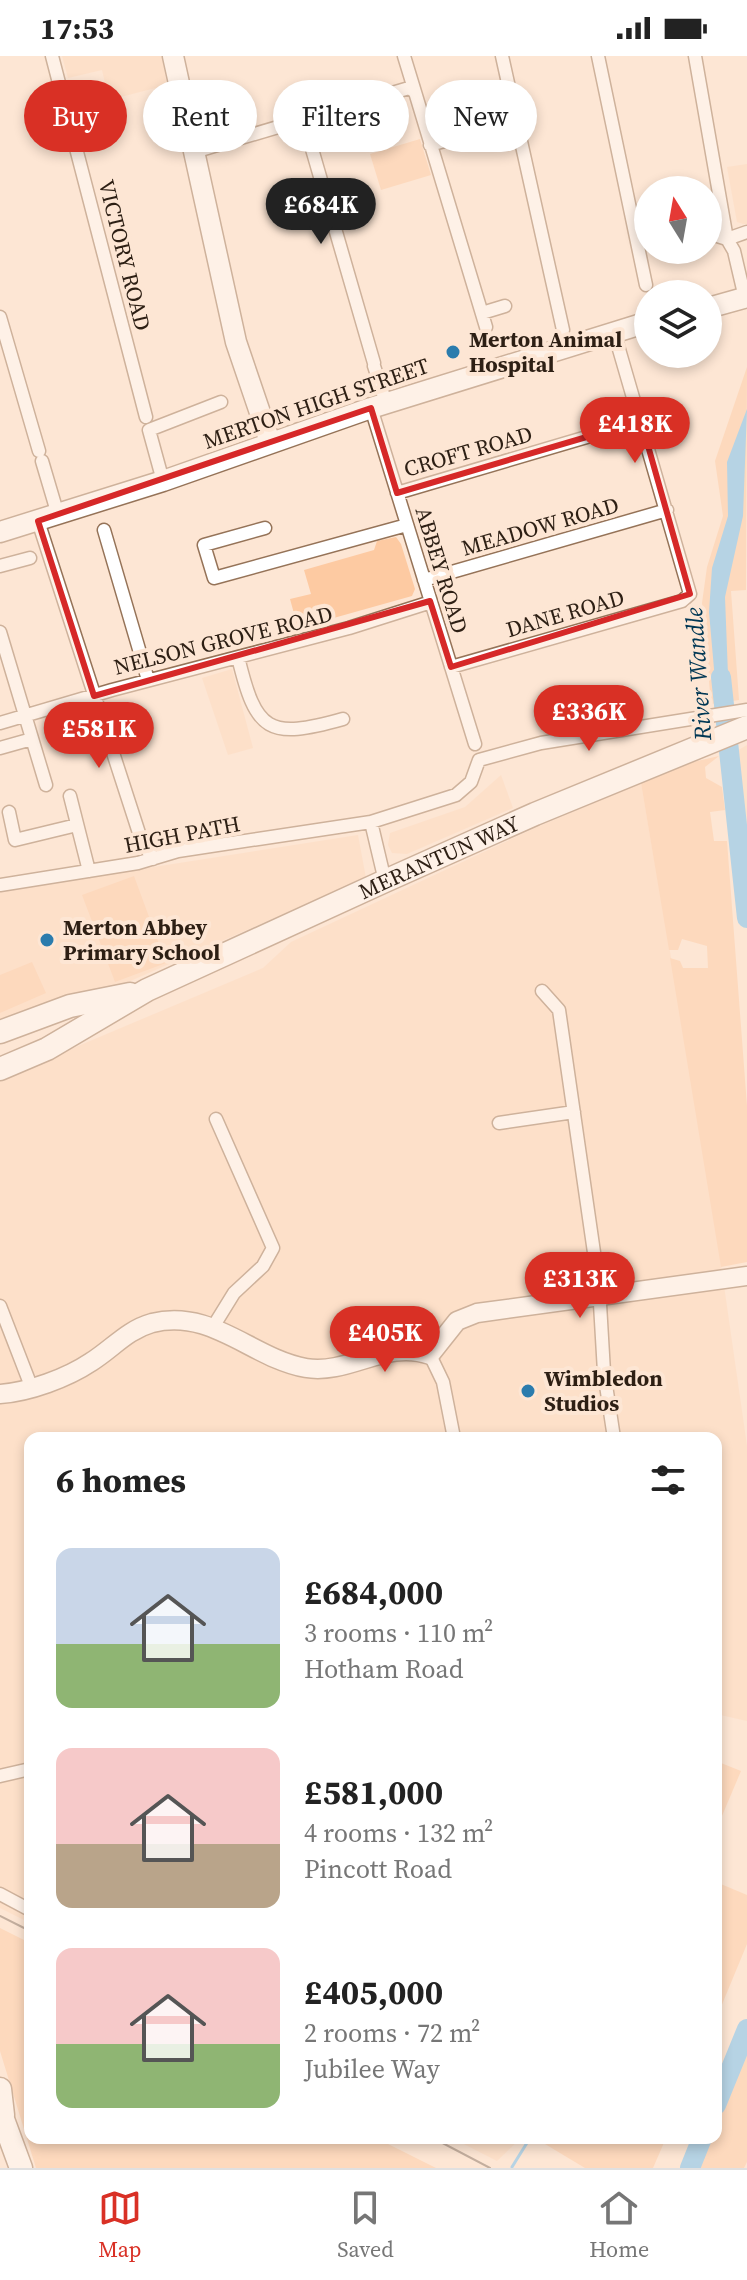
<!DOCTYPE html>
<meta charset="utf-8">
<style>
:root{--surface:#fff;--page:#f2f2f2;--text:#222;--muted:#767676;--line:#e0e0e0;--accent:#d93025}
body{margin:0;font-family:"Source Serif 4",serif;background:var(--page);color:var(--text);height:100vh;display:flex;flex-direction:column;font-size:30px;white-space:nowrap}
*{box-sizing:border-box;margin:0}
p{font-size:26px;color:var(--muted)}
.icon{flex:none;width:44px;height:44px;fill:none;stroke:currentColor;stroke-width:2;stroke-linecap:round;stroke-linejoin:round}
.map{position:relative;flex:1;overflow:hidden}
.panel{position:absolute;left:24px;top:1376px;width:698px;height:712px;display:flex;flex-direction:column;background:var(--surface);border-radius:16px;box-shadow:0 4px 12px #0003}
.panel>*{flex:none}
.top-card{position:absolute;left:24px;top:24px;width:700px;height:72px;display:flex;gap:16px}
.needle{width:52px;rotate:349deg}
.tools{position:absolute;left:634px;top:120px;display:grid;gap:16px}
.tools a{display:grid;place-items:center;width:88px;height:88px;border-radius:50%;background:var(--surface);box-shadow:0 4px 12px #0003;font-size:40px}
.price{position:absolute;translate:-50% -68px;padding:0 18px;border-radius:28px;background:var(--accent);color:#fff;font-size:26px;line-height:52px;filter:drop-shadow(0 2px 4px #0008)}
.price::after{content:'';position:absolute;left:50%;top:48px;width:24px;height:18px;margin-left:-12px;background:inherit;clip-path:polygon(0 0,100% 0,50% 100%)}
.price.on{background:#222;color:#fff}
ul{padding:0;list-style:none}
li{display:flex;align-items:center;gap:24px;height:200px;padding:0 32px}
li span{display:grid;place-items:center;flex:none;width:224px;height:160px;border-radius:16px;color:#555}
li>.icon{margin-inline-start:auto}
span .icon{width:96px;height:96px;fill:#fffc;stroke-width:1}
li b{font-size:34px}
h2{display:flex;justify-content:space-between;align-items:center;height:96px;padding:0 32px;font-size:34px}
.pill{padding:0 28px;border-radius:36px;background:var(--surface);box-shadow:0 4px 12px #0003;font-size:28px;line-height:72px}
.pill.on{background:var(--accent);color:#fff}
.status{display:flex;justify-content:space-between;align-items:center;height:56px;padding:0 40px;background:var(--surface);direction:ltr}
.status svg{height:22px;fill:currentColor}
.tabs{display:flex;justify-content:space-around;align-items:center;height:112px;border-top:2px solid var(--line);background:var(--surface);font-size:22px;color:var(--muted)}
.tabs a{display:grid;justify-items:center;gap:4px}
.tabs .on{color:var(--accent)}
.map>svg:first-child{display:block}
.built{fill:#fdd9bd}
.green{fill:#fdcaa2}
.water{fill:#5fbdf9}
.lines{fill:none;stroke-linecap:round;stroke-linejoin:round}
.stream{stroke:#5fbdf9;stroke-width:3}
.river{stroke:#5fbdf9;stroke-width:20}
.street-casing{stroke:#957358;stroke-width:15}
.secondary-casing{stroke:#957358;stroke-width:21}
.primary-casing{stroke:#957358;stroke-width:23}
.highway-casing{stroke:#957358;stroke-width:25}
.street{stroke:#fff;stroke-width:12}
.secondary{stroke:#fff;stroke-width:18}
.primary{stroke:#fff;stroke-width:20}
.highway{stroke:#fff;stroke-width:22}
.tram{stroke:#7d6b5e;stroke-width:2}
.marked{fill:none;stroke:#d62828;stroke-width:6;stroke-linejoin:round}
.poi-dot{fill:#2b7cad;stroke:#fde6d4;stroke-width:3}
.labels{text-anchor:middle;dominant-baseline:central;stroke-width:8;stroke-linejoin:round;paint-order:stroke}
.street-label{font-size:22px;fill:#2d1f14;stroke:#fde6d4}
.poi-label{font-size:22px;font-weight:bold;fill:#2d1f14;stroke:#fde6d4;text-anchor:start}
.water-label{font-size:24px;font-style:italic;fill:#003754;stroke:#fde6d4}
</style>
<div class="status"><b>17:53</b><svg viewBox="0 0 49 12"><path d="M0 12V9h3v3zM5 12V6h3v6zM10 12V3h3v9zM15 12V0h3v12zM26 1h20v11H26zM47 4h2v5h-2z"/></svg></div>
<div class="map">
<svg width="747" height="2112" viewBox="0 0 747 2112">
<rect width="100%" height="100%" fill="#fde6d4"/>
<!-- built -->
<path class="built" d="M62,0h100l5,29 -58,15 -7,-30 -34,8z
M747,108v60h-4l-6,-2 -10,-55z
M232,613l21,79 -25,7 -26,-77z
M747,689v129l-17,-119z
M501,719l12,33 -106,46 -15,-1 -4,-8 2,-12 75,-26z
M641,727l66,384 40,279v275l-31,-7v-276h-686v485l-30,-15v-829l263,-111 28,-26 244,-114z
M358,779l8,43 -254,111 -112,33v-131z
M452,2082h69l-24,23z"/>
<!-- green -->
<path class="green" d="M420,83l11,36 -50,15 -11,-36z
M747,311l-1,223 -15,1 8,109 -28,4 -9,-101 5,-36 16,-51 -8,-55z
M396,481l5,7 14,45 -3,7 -114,32 -8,-29 21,-5 -7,-24 70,-20 3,-9z
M719,700l-14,11 1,11 16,9 3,23 -15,2 4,29h13l20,265v156l-26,5 -51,-309 10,3 3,7h25l-1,-22 -25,-7 -4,11h-9l-28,-167 52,-21z
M134,820l32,87 -51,19 -33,-87z
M32,906l14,31 -46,20v-38z
M716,1705l25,10 -25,59z
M716,1826l31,13v49l-31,75z
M0,1872l30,15v195h346l60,30h-400l-36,-117z
M747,1994v112l-3,6h-46l13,-30h5v-13z
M535,2082h131l-13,30h-68z"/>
<!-- water -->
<path class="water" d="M747,353l-4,107 -18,81 4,104 -12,2 -8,-91 3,-44 16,-52 -1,-54z"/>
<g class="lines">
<!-- stream -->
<path class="stream" d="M716,1674v-1
M512,2111l18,-29"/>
<!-- river -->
<path class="river" d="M721,621l26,241
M716,2049l31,-76
M690,2112l12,-30"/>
<defs>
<path id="street" d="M52,0l94,361
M404,0l11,36
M502,0l61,274
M598,0l48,229
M695,0l32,183
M303,62l71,245
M430,89l85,-24
M194,96l215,-64 6,4 71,235
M708,177l19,6 7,12 11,47
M727,183l20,-7
M482,257l23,-7
M0,261l39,134
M374,310l12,37
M371,352l104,336
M42,405l16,54
M163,425l-14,-51 72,-28
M397,437l244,-72
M38,465l101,312
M265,472l-61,17 10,33 193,-53
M104,474l44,150
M0,510l30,-8
M424,524l243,-70
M0,576l46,153
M238,601c18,75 30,83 105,62
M451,611l231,-66 8,-7 -76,-262
M0,667l112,-33 237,-62 82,-26
M0,692l32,-9
M70,740l19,75
M9,756l6,28 62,-15
M371,766l14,59
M143,787l10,16
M0,829l138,-22 40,-12 193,-29 85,-27 15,-13 8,-22 62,-17 206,-33
M542,935l17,19 40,277 5,85 10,66
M499,1067l75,-11
M0,1250l31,80
M213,1271l21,-34 29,-27 10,-18 -57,-129
M430,1299l13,27 11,56
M0,1720l30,-7
M0,1838l30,16"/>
<path id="secondary" d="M0,1338c29,-2 67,-16 91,-32 21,-13 36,-32 61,-39 60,-15 99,35 154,45 44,7 80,-29 124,-13l27,-34 20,-8 270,-37"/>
<path id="primary" d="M173,0l63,286 34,100
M708,252l39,-11
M0,476l163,-51 208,-73 277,-86"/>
<g id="highway">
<path d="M0,976l70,-26 60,-12"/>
<path id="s1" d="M0,1013l47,-20 100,-59 238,-109 150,-67 212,-87"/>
<path d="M0,2033l3,26"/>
<path d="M0,2055l21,57"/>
</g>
</defs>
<!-- street casing -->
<use href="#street" class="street-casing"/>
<!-- secondary casing -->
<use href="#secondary" class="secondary-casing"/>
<!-- primary casing -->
<use href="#primary" class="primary-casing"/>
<!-- highway casing -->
<use href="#highway" class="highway-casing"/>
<!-- street -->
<use href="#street" class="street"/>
<!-- secondary -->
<use href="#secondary" class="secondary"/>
<!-- primary -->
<use href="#primary" class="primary"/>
<!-- highway -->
<use href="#highway" class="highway"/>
<!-- tram -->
<path class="tram" d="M0,1860l30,15
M433,2082l57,30"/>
</g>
<!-- marked area -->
<path d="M0 0H747V2112H0ZM371,352l26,85 244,-72 49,173 -239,73 -21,-66 -336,95 -56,-175z" fill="#fde6d4" fill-opacity=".55" fill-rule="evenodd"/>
<path class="marked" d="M371,352l26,85 244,-72 49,173 -239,73 -21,-66 -336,95 -56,-175z"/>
<!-- markers -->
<g class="poi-dot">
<circle cx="453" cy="296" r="8"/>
<circle cx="47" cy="884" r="8"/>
<circle cx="528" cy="1335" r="8"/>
</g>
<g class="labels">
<!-- street labels -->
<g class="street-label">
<text transform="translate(125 199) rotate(76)">VICTORY ROAD</text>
<text transform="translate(316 347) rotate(-19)">MERTON HIGH STREET</text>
<text transform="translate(468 395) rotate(-16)">CROFT ROAD</text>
<text transform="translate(540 470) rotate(-16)">MEADOW ROAD</text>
<text transform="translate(442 514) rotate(73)">ABBEY ROAD</text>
<text transform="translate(565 557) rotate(-16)">DANE ROAD</text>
<text transform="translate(223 584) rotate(-14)">NELSON GROVE ROAD</text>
<text transform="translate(182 778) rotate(-11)">HIGH PATH</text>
<text stroke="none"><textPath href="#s1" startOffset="488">MERANTUN WAY</textPath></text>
</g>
<!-- poi labels -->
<g class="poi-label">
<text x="469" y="283">Merton Animal<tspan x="469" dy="25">Hospital</tspan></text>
<text x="63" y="871">Merton Abbey<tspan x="63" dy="25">Primary School</tspan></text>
<text x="544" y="1322">Wimbledon<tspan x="544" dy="25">Studios</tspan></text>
</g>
<!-- water labels -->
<g class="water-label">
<text transform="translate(698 618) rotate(-94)">River Wandle</text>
</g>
</g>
</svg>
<div class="tools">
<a><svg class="needle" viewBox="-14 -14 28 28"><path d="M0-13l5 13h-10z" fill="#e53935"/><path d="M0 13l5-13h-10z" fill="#767676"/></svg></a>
<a><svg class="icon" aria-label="layers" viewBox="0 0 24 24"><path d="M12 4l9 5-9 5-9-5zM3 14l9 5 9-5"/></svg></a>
</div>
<b class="price on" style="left:321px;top:190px">£684K</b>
<b class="price" style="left:635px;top:409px">£418K</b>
<b class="price" style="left:589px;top:697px">£336K</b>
<b class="price" style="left:99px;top:714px">£581K</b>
<b class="price" style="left:580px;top:1264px">£313K</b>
<b class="price" style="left:385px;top:1318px">£405K</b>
<div class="top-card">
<a class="pill on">Buy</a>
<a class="pill">Rent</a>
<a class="pill">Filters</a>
<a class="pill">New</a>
</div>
<section class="panel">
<h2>6 homes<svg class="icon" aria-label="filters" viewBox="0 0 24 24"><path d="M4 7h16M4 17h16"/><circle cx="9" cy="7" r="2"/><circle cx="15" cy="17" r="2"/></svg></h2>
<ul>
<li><span style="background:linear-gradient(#c9d6e8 60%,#8fb573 0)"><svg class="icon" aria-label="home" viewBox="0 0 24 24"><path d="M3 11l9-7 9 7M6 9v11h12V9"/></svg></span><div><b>£684,000</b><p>3 rooms · 110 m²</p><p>Hotham Road</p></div></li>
<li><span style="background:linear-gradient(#f6c9c9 60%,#b9a48a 0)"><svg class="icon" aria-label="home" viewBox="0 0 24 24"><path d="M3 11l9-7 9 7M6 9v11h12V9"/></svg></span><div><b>£581,000</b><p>4 rooms · 132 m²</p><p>Pincott Road</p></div></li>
<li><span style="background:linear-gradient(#f6c9c9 60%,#8fb573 0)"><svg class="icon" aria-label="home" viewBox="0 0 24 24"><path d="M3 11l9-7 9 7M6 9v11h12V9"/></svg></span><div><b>£405,000</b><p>2 rooms · 72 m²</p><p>Jubilee Way</p></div></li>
</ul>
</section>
</div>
<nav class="tabs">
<a class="on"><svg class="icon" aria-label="map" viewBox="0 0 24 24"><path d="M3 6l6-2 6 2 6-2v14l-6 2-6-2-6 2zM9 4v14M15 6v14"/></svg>Map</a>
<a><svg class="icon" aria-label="saved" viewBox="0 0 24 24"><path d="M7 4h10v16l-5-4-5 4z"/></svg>Saved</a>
<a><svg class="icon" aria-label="home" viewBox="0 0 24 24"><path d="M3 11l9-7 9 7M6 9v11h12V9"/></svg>Home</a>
</nav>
